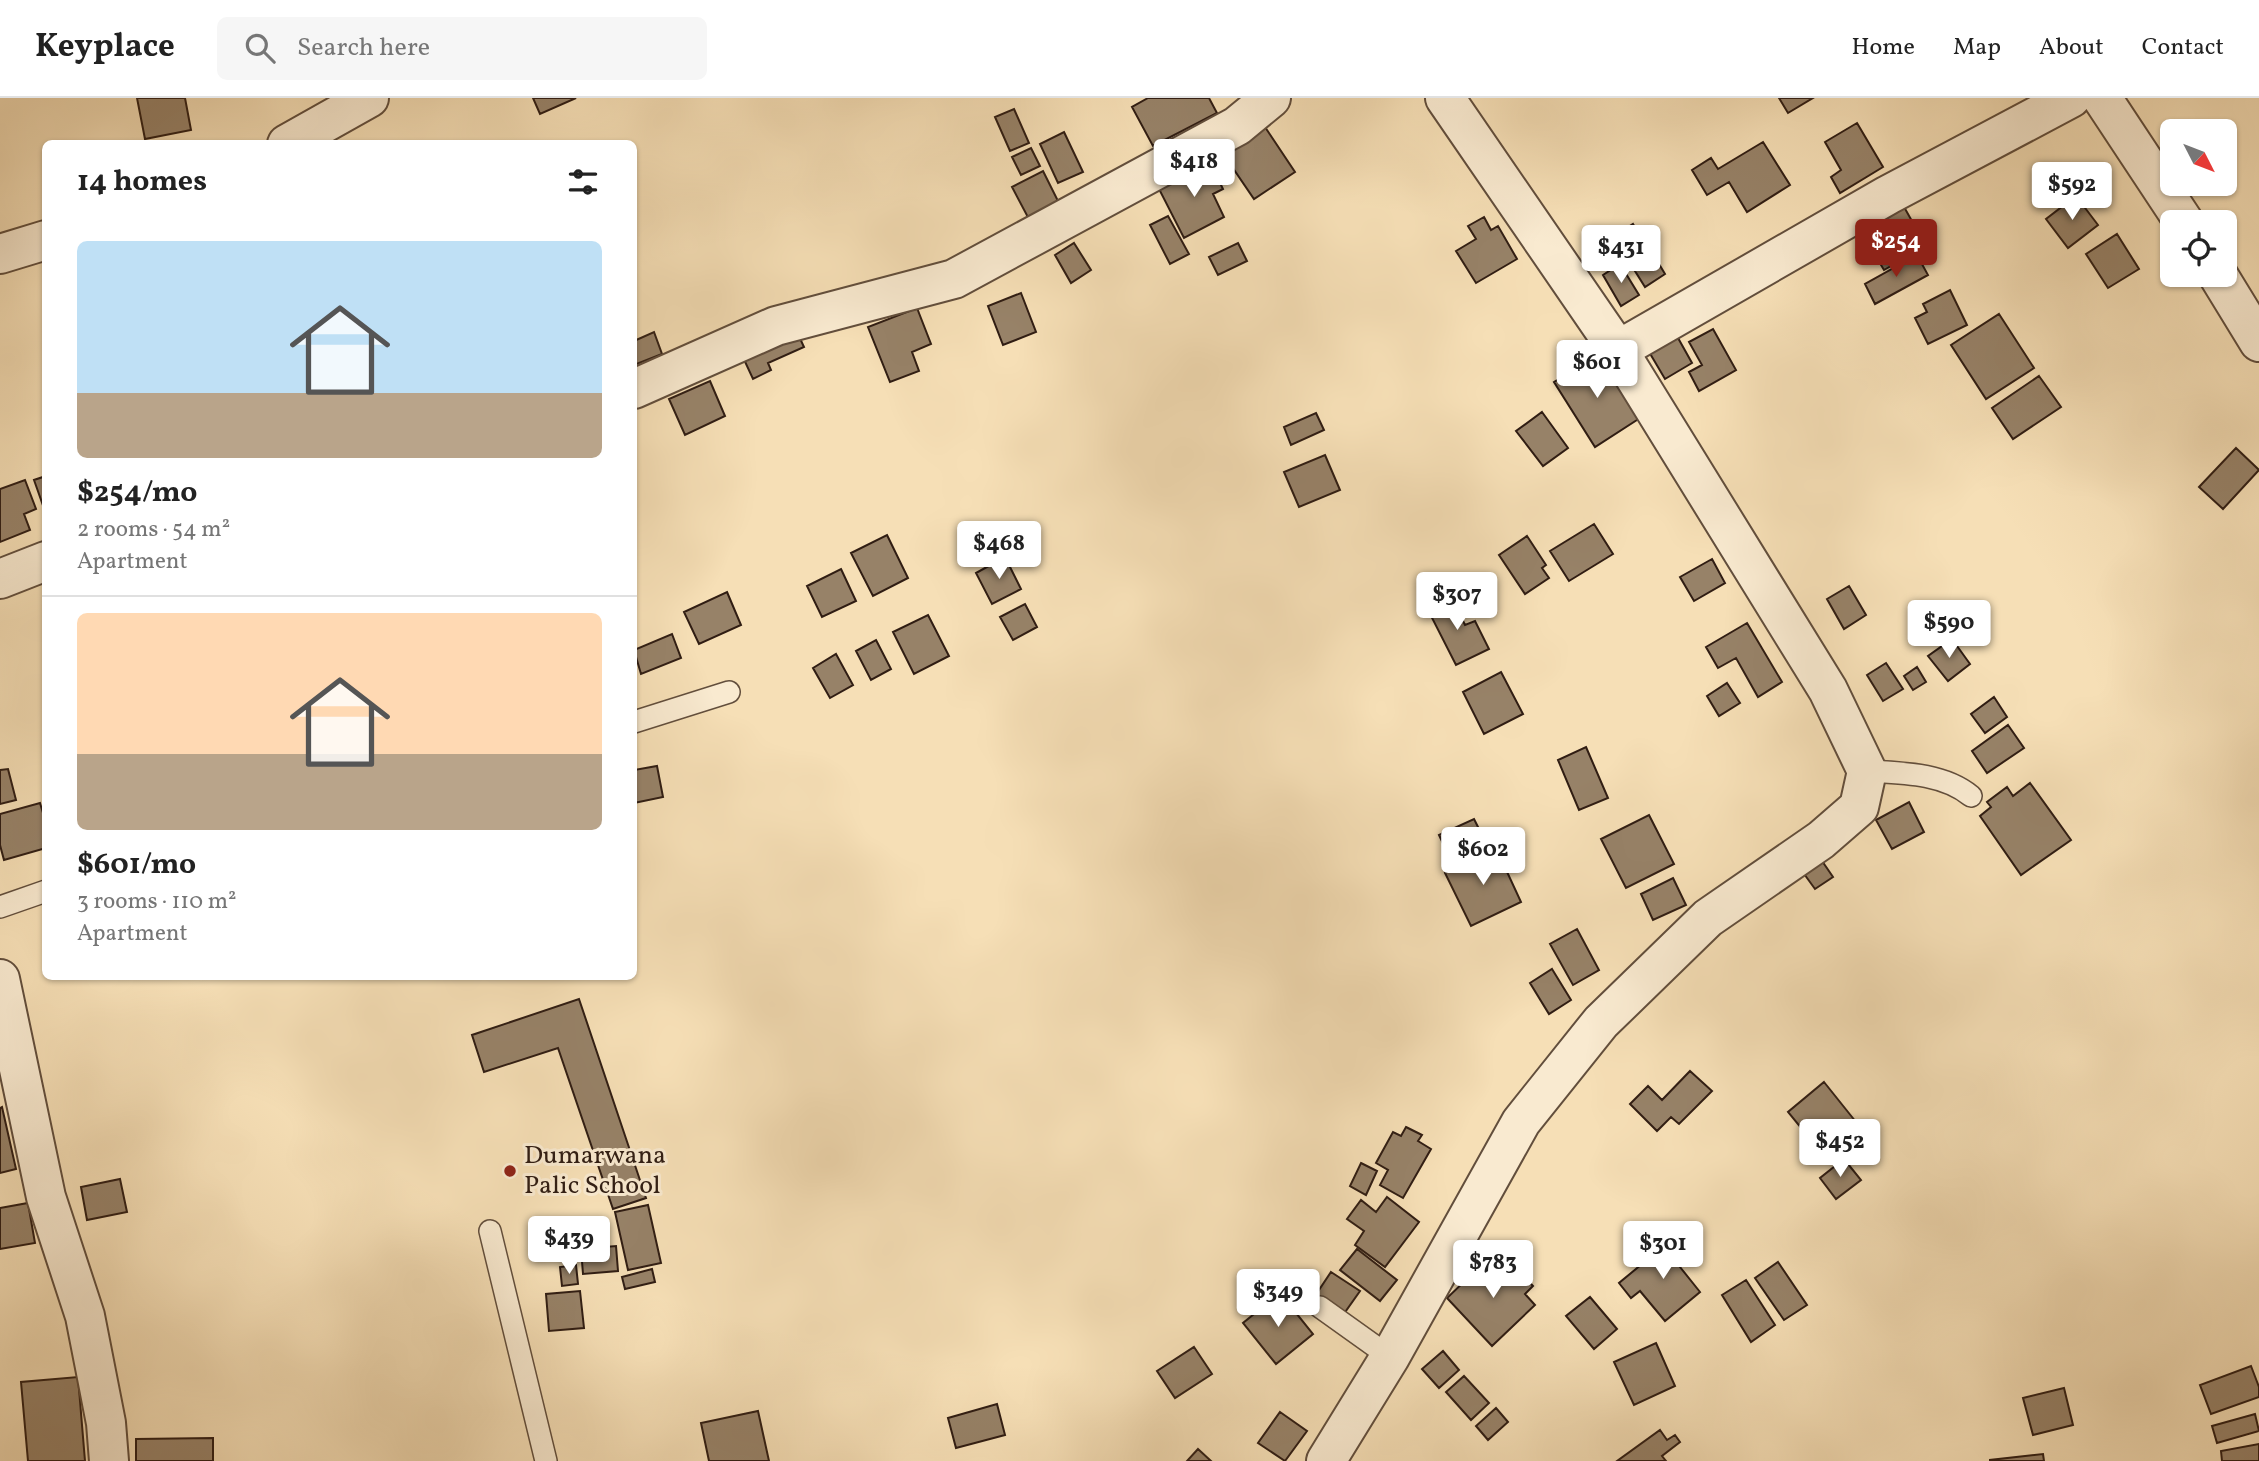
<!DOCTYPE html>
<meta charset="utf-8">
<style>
:root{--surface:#fff;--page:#f6f6f6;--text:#222;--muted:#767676;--line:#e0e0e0;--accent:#8f2418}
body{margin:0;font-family:Vollkorn,serif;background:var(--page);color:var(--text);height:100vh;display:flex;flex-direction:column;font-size:26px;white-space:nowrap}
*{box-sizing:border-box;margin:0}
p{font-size:23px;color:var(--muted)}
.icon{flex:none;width:38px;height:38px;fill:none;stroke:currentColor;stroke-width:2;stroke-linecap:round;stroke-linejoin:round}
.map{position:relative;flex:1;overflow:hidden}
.side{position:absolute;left:42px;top:42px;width:595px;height:840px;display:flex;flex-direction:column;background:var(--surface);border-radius:10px;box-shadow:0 2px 5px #0004}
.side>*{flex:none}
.needle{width:46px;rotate:132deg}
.tools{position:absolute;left:2160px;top:21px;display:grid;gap:14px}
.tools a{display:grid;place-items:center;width:77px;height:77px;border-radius:10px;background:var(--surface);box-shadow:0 2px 5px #0004;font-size:35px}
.price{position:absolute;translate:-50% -60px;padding:0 16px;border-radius:7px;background:#fff;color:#222;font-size:23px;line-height:46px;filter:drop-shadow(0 2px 4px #0008)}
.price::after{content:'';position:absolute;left:50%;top:42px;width:21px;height:16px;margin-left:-10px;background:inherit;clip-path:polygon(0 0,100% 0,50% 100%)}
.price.active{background:var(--accent);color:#fff}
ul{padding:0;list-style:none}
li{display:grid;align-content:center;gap:14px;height:371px;padding:0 35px}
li+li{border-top:2px solid var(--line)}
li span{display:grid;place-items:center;height:217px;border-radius:10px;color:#555}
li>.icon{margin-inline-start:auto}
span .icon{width:126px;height:126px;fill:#fffc;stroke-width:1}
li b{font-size:30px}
h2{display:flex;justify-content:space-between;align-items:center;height:84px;padding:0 35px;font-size:30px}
header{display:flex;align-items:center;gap:42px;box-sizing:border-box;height:98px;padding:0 35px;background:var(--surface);border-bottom:2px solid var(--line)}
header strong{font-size:33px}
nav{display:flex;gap:38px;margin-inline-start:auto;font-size:24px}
.search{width:490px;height:63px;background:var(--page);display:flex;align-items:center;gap:18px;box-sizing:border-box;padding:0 24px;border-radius:10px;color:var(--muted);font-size:26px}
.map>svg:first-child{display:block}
.building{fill:#978268;stroke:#301d13;stroke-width:2}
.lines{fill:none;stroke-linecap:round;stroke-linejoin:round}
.service-casing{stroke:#624e3c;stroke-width:24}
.minor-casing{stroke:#624e3c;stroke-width:42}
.service{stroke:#f9ead0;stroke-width:21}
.minor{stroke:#f9ead0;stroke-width:38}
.poi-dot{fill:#8f2418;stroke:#f9ead0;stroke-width:2.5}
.labels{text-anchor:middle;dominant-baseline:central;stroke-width:6;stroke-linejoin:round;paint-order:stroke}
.poi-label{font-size:26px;fill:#301d13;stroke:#f9ead0;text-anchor:start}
</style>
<header>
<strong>Keyplace</strong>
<div class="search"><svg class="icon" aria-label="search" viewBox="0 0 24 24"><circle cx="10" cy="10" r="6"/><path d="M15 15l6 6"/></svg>Search here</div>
<nav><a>Home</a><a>Map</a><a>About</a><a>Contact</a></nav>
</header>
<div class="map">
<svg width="2259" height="1363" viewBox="0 0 2259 1363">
<rect width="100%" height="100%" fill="#f6dfb6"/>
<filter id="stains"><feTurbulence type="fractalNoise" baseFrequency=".00286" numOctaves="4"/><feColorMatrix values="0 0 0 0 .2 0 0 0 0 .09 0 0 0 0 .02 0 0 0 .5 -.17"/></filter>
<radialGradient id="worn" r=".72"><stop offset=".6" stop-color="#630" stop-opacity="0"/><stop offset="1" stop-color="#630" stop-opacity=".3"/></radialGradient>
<!-- building -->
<path class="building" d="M137,0h48l6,32 -46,9z
M533,0h43l-36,16z
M1148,0h61l8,15 -64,33 -21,-39z
M1779,0h34l-25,15z
M1014,11l15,34 -19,8 -15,-34z
M1857,25l26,44 -43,26 -9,-16 10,-7 -16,-28z
M1265,29l30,45 -41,27 -30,-44z
M1064,34l19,40 -25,11 -18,-39z
M1763,44l27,43 -43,27 -18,-30 -22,13 -15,-25 19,-12 7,11z
M1031,50l9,18 -19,9 -9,-18z
M1209,62l14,29 -10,5 11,23 -40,21 -26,-51z
M1043,73l18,36 -30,16 -19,-36z
M2076,98l22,29 -30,23 -22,-29z
M1899,100l27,48 -42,24 -18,-30 10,-5 -10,-18z
M1168,118l21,38 -19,10 -20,-39z
M1484,119l7,13 7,-4 19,33 -41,24 -20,-32 20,-12 -8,-13z
M1633,126l10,16 -31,21 -11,-16z
M2117,136l22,35 -31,19 -22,-34z
M1074,145l17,27 -20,13 -16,-28z
M1238,145l9,18 -29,14 -9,-18z
M1917,157l11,20 -53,29 -10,-20z
M1656,161l9,15 -20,13 -10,-16z
M1620,166l19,31 -18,11 -18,-31z
M1950,192l17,35 -39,19 -13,-26 12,-6 -4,-8z
M1021,195l15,39 -33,13 -15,-39z
M917,210l14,36 -19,8 7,19 -29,11 -22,-55z
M1999,216l35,54 -48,31 -35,-54z
M1673,231l19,34 -27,16 -20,-34z
M1713,231l23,41 -37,21 -10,-19 13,-7 -13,-23z
M654,234l8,22 -28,11v-24z
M797,234l7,15 -36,16 3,7 -18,9 -12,-26z
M1599,256l41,64 -45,29 -41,-65z
M2039,278l22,31 -48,32 -21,-31z
M710,283l15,35 -40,19 -16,-36z
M1542,314l26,36 -25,18 -27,-35z
M1316,315l8,17 -33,15 -7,-18z
M2236,350l23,22 -36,39 -24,-22z
M1325,357l15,35 -41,17 -15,-35z
M46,378v38l-12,-34z
M25,382l11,29 -12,5 6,16 -30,12v-53z
M1594,426l19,30 -44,27 -19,-30z
M887,437l21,43 -35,18 -22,-43z
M1527,438l19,29 -4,3 7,10 -24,16 -26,-39z
M1005,459l16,32 -29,15 -16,-31z
M1712,461l13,24 -31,18 -14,-24z
M841,471l15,32 -34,16 -15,-31z
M1849,488l17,29 -22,14 -17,-30z
M727,494l14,33 -42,19 -15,-32z
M1451,498l14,29 10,-4 14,28 -33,16 -29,-57z
M1025,506l12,23 -24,13 -13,-23z
M928,517l21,41 -35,18 -21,-42z
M1747,525l35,59 -24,15 -22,-39 -18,10 -12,-21z
M672,536l9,24 -40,16 -7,-24z
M1952,541l18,25 -22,17 -20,-25z
M876,542l15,29 -20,11 -15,-29z
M836,556l17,31 -23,13 -17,-30z
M1886,565l17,26 -20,12 -16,-26z
M1917,569l9,15 -13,8 -9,-14z
M1501,574l22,42 -39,20 -21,-42z
M1727,585l13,20 -21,13 -12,-20z
M1994,599l13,20 -22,16 -14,-19z
M2008,627l16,23 -37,25 -15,-22z
M1586,649l22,51 -29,12 -21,-50z
M657,668l6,31 -29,6v-33z
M8,671l8,31 -16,4v-34z
M2030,685l41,57 -50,35 -41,-59 11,-9 -4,-5 20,-15 6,9z
M1909,704l15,30 -32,17 -16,-29z
M40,705l6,20v25l-42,12 -4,-15v-31z
M1649,717l25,49 -48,24 -25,-49z
M1474,721l14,28 -36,16 -13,-28z
M1496,750l25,54 -50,24 -26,-53z
M1820,760l13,19 -18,12 -13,-18z
M1673,780l13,27 -33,15 -12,-26z
M1577,831l22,41 -26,15 -23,-41z
M1552,871l19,31 -22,14 -19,-31z
M579,901l67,199 -33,11 -55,-161 -74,24 -12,-37z
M1690,973l22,20 -33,33 -8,-7 -14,14 -27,-27 18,-18 14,14z
M1824,984l32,40 -36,29 -32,-39z
M2,1009l14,62 -16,4v-65z
M1406,1029l16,8 -4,6 13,8 -28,49 -23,-13 8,-15 -12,-7 17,-31 8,4z
M1844,1061l17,21 -25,19 -16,-21z
M1361,1065l16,8 -11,24 -16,-9z
M120,1081l7,33 -40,8 -6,-33z
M1387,1099l32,25 -34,45 -30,-22 9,-14 -17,-12 14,-19 15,12z
M28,1105l7,40 -35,6v-41z
M648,1107l13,58 -33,7 -13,-58z
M1671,1142l17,21 -8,6 20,25 -35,29 -25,-30 -9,7 -12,-15z
M616,1148l2,25 -35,3 -2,-25z
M1357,1151l40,31 -17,21 -40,-31z
M1490,1159l16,16 8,-7 19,20 -8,8 10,11 -43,41 -45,-48z
M1778,1164l29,43 -23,15 -29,-42z
M576,1167l2,19 -16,2 -2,-19z
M652,1171l3,13 -30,7 -3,-12z
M1331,1174l29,19 -17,24 -28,-19z
M1746,1182l29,45 -24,17 -29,-47z
M580,1193l4,37 -35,3 -3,-37z
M1280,1195l33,41 -37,30 -33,-41z
M1590,1199l27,32 -23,20 -28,-33z
M1656,1245l19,43 -41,19 -20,-43z
M1194,1249l18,27 -37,24 -18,-27z
M1443,1253l16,19 -20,18 -17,-19z
M2251,1268l8,21v10l-48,17 -11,-29z
M1464,1278l25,27 -18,17 -25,-28z
M78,1279l7,84h-57l-7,-79z
M2064,1290l9,37 -40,10 -10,-37z
M997,1306l8,31 -49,13 -8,-30z
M1496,1310l12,14 -20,18 -12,-14z
M758,1313l11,50h-60l-8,-38z
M1280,1314l27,19 -22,30 -27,-18z
M2255,1316l4,17 -42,12 -5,-17z
M1660,1332l7,10 8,-5 5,7 -18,14 4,5h-49z
M213,1340v23h-77v-22z
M2259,1346v17h-37l-1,-10z
M1198,1351l13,12h-24z
M2043,1356l1,7h-54v-1z"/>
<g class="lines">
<defs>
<path id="service" d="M634,624l95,-30
M1867,673c35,2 76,2 104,25
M0,809l46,-16
M490,1133l56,230
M1320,1209l70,50"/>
<path id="minor" d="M2102,0l82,124
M287,46l82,-46
M0,156l46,-14
M2218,177l41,67
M1618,252l270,-155 183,-97
M634,291l142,-63 178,-47 283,-153 34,-28
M0,481l46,-18
M0,881l46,218 39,119 21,107 3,38
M1326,1363l64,-104 131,-235 80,-100 107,-104 113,-78 38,-33 8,-36 -39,-81 -210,-340 -173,-252"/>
</defs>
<!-- service casing -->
<use href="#service" class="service-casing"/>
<!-- minor casing -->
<use href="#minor" class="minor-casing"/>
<!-- service -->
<use href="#service" class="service"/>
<!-- minor -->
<use href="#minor" class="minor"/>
</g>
<!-- markers -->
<circle class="poi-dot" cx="510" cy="1073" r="7"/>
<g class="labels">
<!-- poi labels -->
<g class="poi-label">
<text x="524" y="1058">Dumarwana<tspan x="524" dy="30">Palic School</tspan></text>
</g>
</g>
<rect width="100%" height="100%" filter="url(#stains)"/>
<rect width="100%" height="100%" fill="url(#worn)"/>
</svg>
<div class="tools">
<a><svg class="needle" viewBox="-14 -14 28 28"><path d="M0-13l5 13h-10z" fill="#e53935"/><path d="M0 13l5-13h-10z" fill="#767676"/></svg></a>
<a><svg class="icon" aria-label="locate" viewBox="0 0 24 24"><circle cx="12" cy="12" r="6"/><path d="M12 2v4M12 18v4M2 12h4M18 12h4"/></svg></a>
</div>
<b class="price" style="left:1194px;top:101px">$418</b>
<b class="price" style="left:2072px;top:124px">$592</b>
<b class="price active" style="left:1896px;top:181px">$254</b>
<b class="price" style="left:1621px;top:187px">$431</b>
<b class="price" style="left:1597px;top:302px">$601</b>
<b class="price" style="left:999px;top:483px">$468</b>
<b class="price" style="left:1457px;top:534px">$307</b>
<b class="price" style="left:1949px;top:562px">$590</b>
<b class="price" style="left:1483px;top:789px">$602</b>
<b class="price" style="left:1840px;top:1081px">$452</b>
<b class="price" style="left:569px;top:1178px">$439</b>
<b class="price" style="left:1663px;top:1183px">$301</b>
<b class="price" style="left:1493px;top:1202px">$783</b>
<b class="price" style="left:1278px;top:1231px">$349</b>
<section class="side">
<h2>14 homes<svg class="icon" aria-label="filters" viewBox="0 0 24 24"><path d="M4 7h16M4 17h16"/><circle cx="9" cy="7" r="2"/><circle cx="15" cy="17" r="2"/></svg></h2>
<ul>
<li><span style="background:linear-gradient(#bfe0f5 70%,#b9a48a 0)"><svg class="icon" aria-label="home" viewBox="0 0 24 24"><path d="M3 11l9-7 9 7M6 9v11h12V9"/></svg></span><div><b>$254/mo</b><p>2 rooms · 54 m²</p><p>Apartment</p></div></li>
<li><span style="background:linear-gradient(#ffd9b3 65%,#b9a48a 0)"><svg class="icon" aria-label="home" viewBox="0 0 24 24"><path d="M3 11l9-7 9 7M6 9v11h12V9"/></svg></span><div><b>$601/mo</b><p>3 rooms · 110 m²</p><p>Apartment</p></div></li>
</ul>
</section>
</div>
